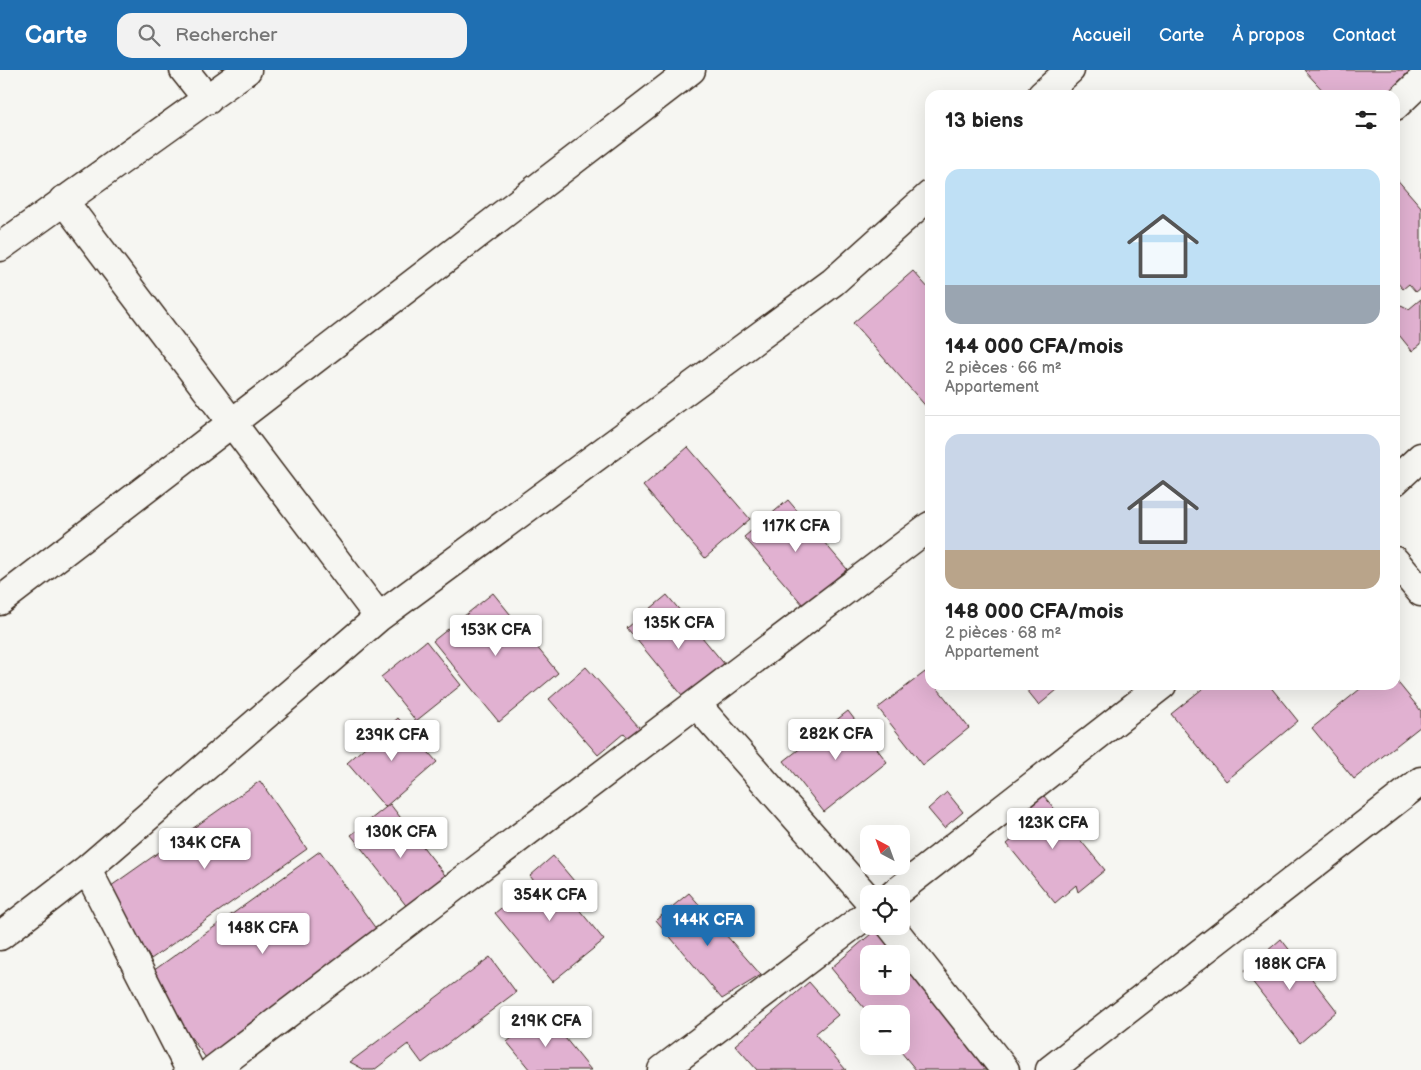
<!DOCTYPE html>
<html lang="fr">
<meta charset="utf-8">
<style>
:root{--surface:#fff;--page:#f2f2f2;--text:#222;--muted:#767676;--line:#e0e0e0;--accent:#1f6fb2}
body{margin:0;font-family:"Balsamiq Sans",sans-serif;background:var(--page);color:var(--text);height:100vh;display:flex;flex-direction:column;font-size:19px;white-space:nowrap}
*{box-sizing:border-box;margin:0}
p{font-size:16px;color:var(--muted)}
.icon{flex:none;width:28px;height:28px;fill:none;stroke:currentColor;stroke-width:2;stroke-linecap:round;stroke-linejoin:round}
.map{position:relative;flex:1;overflow:hidden}
.side{position:absolute;left:925px;top:20px;width:475px;height:600px;display:flex;flex-direction:column;background:var(--surface);border-radius:15px;box-shadow:0 5px 20px #0002}
.side>*{flex:none}
.needle{width:32px;rotate:319deg}
.fabs{position:absolute;left:860px;top:755px;display:grid;gap:10px}
.fabs a{display:grid;place-items:center;width:50px;height:50px;border-radius:10px;background:var(--surface);box-shadow:0 5px 20px #0002;font-size:25px}
.price{position:absolute;translate:-50% -42px;padding:0 11px;border-radius:5px;background:#fff;color:#222;font-size:16px;line-height:32px;filter:drop-shadow(0 1px 2px #0008)}
.price::after{content:'';position:absolute;left:50%;top:30px;width:15px;height:11px;margin-left:-8px;background:inherit;clip-path:polygon(0 0,100% 0,50% 100%)}
.price.on{background:var(--accent);color:#fff}
ul{padding:0;list-style:none}
li{display:grid;align-content:center;gap:10px;height:265px;padding:0 20px}
li+li{border-top:1px solid var(--line)}
li span{display:grid;place-items:center;height:155px;border-radius:15px;color:#555}
li>.icon{margin-inline-start:auto}
span .icon{width:90px;height:90px;fill:#fffc;stroke-width:1}
li b{font-size:21px}
h2{display:flex;justify-content:space-between;align-items:center;height:60px;padding:0 20px;font-size:21px}
header{display:flex;align-items:center;gap:30px;box-sizing:border-box;height:70px;padding:0 25px;background:var(--accent);color:#fff}
header strong{font-size:24px}
nav{display:flex;gap:28px;margin-inline-start:auto;font-size:18px}
.search{width:350px;height:45px;background:var(--page);display:flex;align-items:center;gap:12px;box-sizing:border-box;padding:0 18px;border-radius:15px;color:var(--muted);font-size:19px}
.map>svg:first-child{display:block}
.building{fill:#e1b1d1;stroke:#3b2a1e}
.lines{fill:none;stroke-linecap:round;stroke-linejoin:round}
.street-casing{stroke:#3b2a1e;stroke-width:31}
.street{stroke:#f6f6f2;stroke-width:28}
</style>
<header>
<strong>Carte</strong>
<div class="search"><svg class="icon" aria-label="search" viewBox="0 0 24 24"><circle cx="10" cy="10" r="6"/><path d="M15 15l6 6"/></svg>Rechercher</div>
<nav><a>Accueil</a><a>Carte</a><a>À propos</a><a>Contact</a></nav>
</header>
<div class="map">
<svg width="1421" height="1000" viewBox="0 0 1421 1000">
<rect width="100%" height="100%" fill="#f6f6f2"/>
<filter id="ink" filterUnits="userSpaceOnUse"><feTurbulence type="fractalNoise" baseFrequency=".02" numOctaves="2"/><feDisplacementMap in="SourceGraphic" scale="10" xChannelSelector="R" yChannelSelector="G"/><feConvolveMatrix kernelMatrix="1 2 1 2 8 2 1 2 1" color-interpolation-filters="sRGB"/></filter>
<g filter="url(#ink)">
<!-- building -->
<path class="building" d="M1304,0h117l-26,25h-68z
M1395,107l26,30v81l-5,4 -7,-8 -6,5 -8,-9z
M913,201l17,19v121l-77,-88z
M1421,229v45l-9,7 -17,-21v-20l6,-5 8,4z
M688,377l62,72 -45,39 -62,-72z
M788,430l59,69 -43,37 -60,-69z
M493,523l65,80 -59,49 -66,-81z
M667,525l64,77 -40,34 -64,-78z
M426,571l35,44 -45,36 -35,-44z
M586,597l61,69 -12,10 -11,-13 -26,22 -49,-56z
M925,602l5,7v6h5l34,43 -46,37 -45,-57z
M1395,609l26,32v15l-67,53 -42,-51 53,-43h30z
M1023,615h40l-24,20z
M1207,615h62l29,36 -72,60 -55,-67z
M848,641l39,51 -63,50 -40,-51z
M398,648l39,44 -52,45 -38,-44z
M260,711l47,68 -156,110 -47,-68z
M1039,720l66,80 -27,22 -2,-7 -21,18 -48,-59 21,-18 -13,-16z
M947,722l16,20 -19,16 -16,-19z
M390,734l61,79 -39,30 -61,-78z
M320,781l59,82 -173,125 -60,-82z
M553,786l21,25 -11,9 41,50 -52,42 -57,-69 39,-32 -4,-5z
M689,823l72,82 -39,24 -66,-79z
M878,858l22,26h-31v32h32v-30l95,114h-80l-20,-24h5v-32h-32l-38,-46z
M1281,869l56,72 -37,32 -56,-72z
M490,887l26,35 -94,71 -14,-19 -34,26h-9l-15,-8z
M809,912l29,33 -23,19 31,36h-89l-22,-25z
M544,942l47,58h-61l-23,-28z"/>
<g class="lines">
<defs>
<path id="street" d="M184,0l24,30
M1042,25l28,-25
M1395,36l26,-25
M63,130l316,417
M0,177l247,-177
M1395,411l26,-24
M1395,491l26,31
M0,531l691,-531
M696,634l173,196
M87,799l103,201
M894,824l268,-209
M891,856l114,144
M0,866l87,-67 292,-252 454,-335 97,-87
M213,1000l717,-544
M662,1000l207,-157
M1050,1000l371,-289"/>
</defs>
<!-- street casing -->
<use href="#street" class="street-casing"/>
<!-- street -->
<use href="#street" class="street"/>
</g>
</g>
</svg>
<div class="fabs">
<a><svg class="needle" viewBox="-14 -14 28 28"><path d="M0-13l5 13h-10z" fill="#e53935"/><path d="M0 13l5-13h-10z" fill="#767676"/></svg></a>
<a><svg class="icon" aria-label="locate" viewBox="0 0 24 24"><circle cx="12" cy="12" r="6"/><path d="M12 2v4M12 18v4M2 12h4M18 12h4"/></svg></a>
<a>+</a>
<a>−</a>
</div>
<b class="price" style="left:796px;top:483px">117K CFA</b>
<b class="price" style="left:679px;top:580px">135K CFA</b>
<b class="price" style="left:496px;top:587px">153K CFA</b>
<b class="price" style="left:836px;top:691px">282K CFA</b>
<b class="price" style="left:392px;top:692px">239K CFA</b>
<b class="price" style="left:1053px;top:780px">123K CFA</b>
<b class="price" style="left:401px;top:789px">130K CFA</b>
<b class="price" style="left:205px;top:800px">134K CFA</b>
<b class="price" style="left:550px;top:852px">354K CFA</b>
<b class="price on" style="left:708px;top:877px">144K CFA</b>
<b class="price" style="left:263px;top:885px">148K CFA</b>
<b class="price" style="left:1290px;top:921px">188K CFA</b>
<b class="price" style="left:546px;top:978px">219K CFA</b>
<section class="side">
<h2>13 biens<svg class="icon" aria-label="filters" viewBox="0 0 24 24"><path d="M4 7h16M4 17h16"/><circle cx="9" cy="7" r="2"/><circle cx="15" cy="17" r="2"/></svg></h2>
<ul>
<li><span style="background:linear-gradient(#bfe0f5 75%,#9aa5b1 0)"><svg class="icon" aria-label="home" viewBox="0 0 24 24"><path d="M3 11l9-7 9 7M6 9v11h12V9"/></svg></span><div><b>144 000 CFA/mois</b><p>2 pièces · 66 m²</p><p>Appartement</p></div></li>
<li><span style="background:linear-gradient(#c9d6e8 75%,#b9a48a 0)"><svg class="icon" aria-label="home" viewBox="0 0 24 24"><path d="M3 11l9-7 9 7M6 9v11h12V9"/></svg></span><div><b>148 000 CFA/mois</b><p>2 pièces · 68 m²</p><p>Appartement</p></div></li>
</ul>
</section>
</div>
